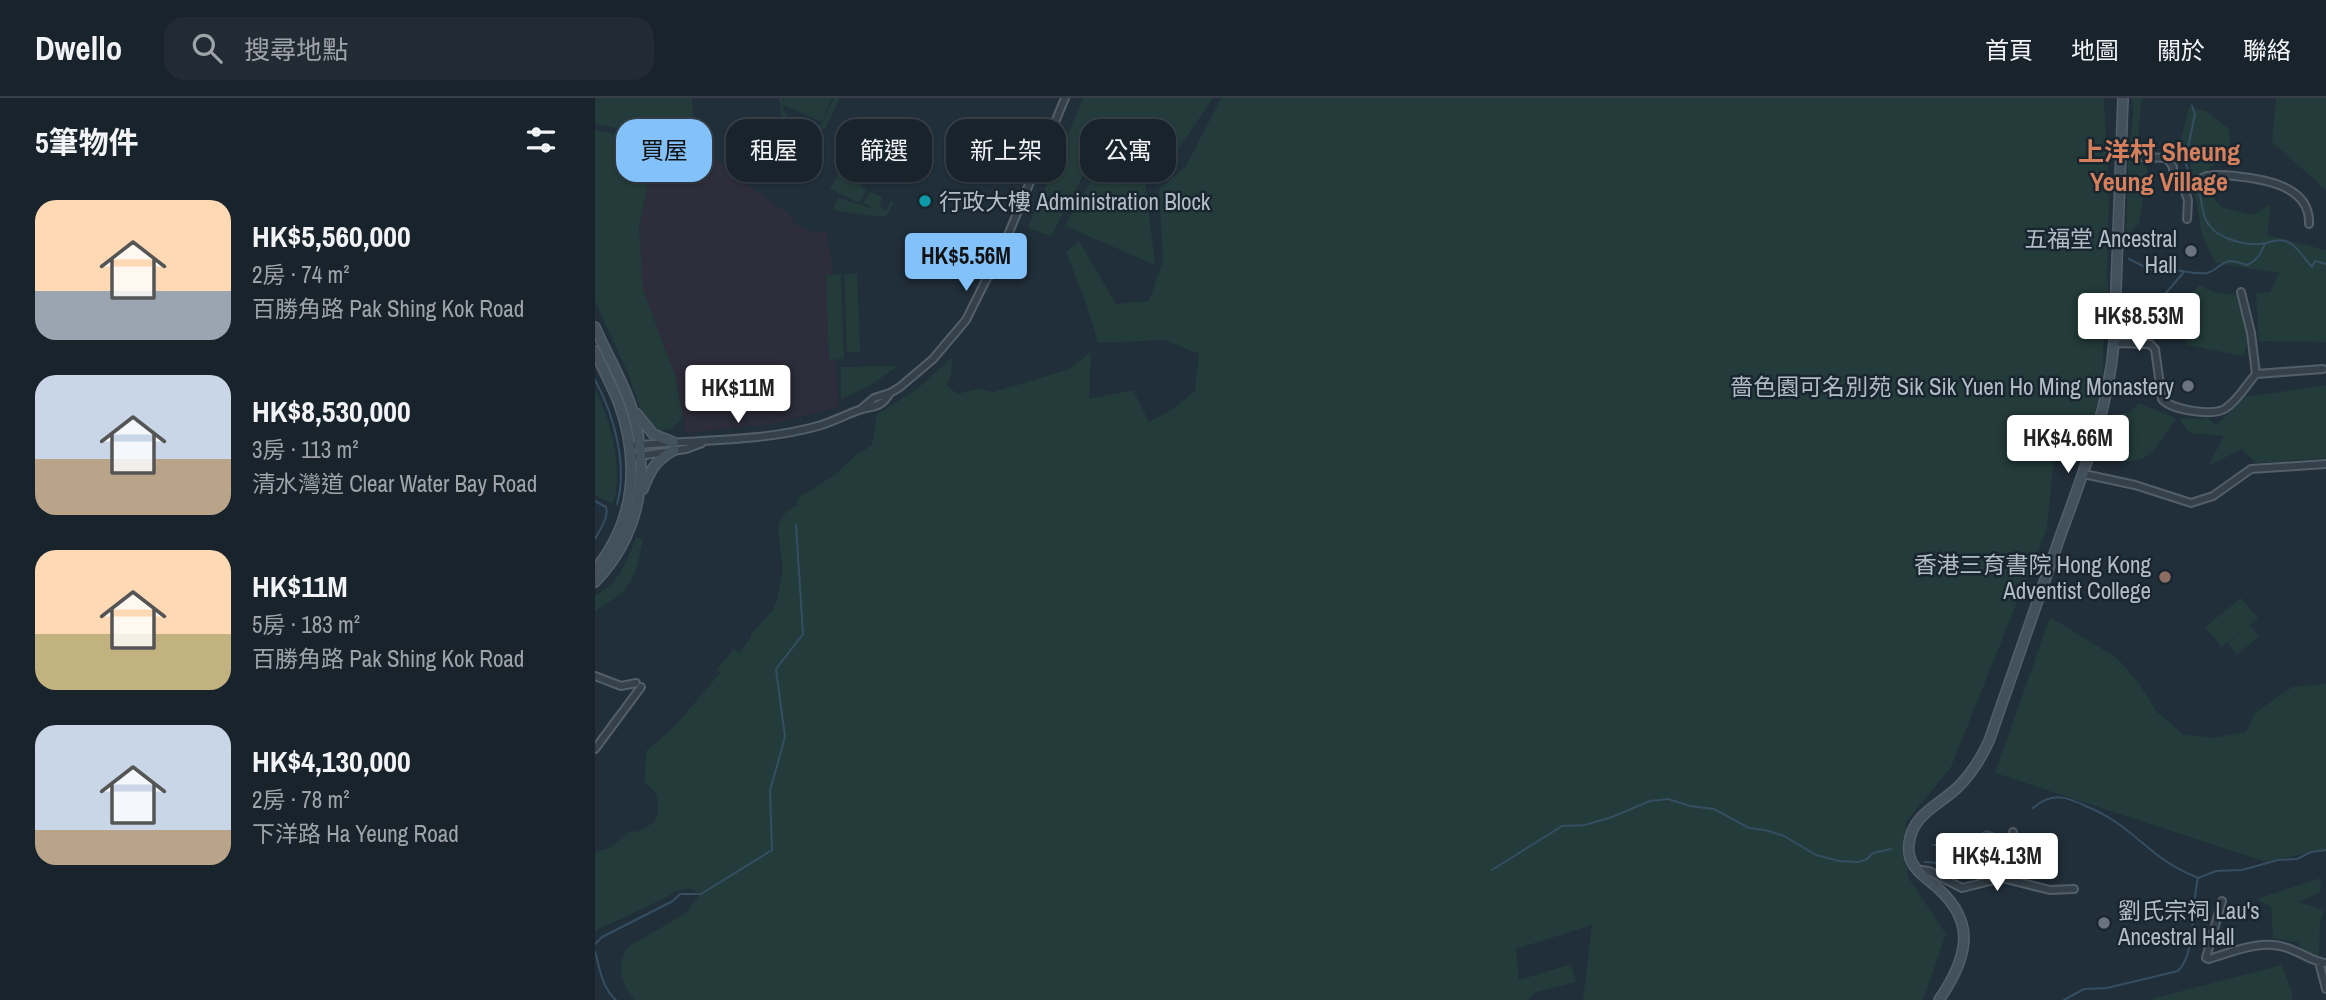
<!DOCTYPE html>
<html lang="zh-TW">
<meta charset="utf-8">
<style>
:root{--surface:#19232c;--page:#222b34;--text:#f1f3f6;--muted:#9fa4a9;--line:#374048;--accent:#82c1f9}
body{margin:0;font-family:"Archivo Narrow","Noto Sans TC",sans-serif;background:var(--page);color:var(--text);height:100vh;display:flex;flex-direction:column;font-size:26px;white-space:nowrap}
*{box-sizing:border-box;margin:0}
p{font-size:23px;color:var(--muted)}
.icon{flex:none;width:38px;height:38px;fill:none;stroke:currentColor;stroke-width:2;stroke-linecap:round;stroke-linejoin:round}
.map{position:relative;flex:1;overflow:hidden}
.sheet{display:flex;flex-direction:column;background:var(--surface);width:595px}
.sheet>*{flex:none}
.guide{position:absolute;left:21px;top:21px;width:665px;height:63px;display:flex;gap:14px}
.price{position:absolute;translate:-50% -60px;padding:0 16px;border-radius:7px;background:#fff;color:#222;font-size:23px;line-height:46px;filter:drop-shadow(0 2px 4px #0008)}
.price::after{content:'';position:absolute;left:50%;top:42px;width:21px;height:16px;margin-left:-10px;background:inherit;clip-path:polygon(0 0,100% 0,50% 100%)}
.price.active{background:var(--accent);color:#111}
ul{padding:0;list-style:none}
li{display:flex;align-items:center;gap:21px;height:175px;padding:0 35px}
li span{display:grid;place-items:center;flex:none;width:196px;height:140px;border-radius:21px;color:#555}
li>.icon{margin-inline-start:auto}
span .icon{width:84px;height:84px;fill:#fffc;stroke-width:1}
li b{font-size:30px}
h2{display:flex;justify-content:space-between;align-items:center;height:84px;padding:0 35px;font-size:30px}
.chip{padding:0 24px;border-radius:21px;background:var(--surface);box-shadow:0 2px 5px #0004,0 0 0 2px var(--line);font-size:24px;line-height:63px}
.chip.active{background:var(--accent);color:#111}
header{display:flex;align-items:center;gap:42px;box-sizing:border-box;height:98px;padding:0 35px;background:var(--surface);border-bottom:2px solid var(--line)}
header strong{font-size:33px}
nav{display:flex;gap:38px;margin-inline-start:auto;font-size:24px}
.search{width:490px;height:63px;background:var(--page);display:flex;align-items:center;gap:18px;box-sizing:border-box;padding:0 24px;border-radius:21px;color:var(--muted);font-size:26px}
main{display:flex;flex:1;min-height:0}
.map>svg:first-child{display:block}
.medical{fill:#2d2d3b}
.green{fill:#233b3a}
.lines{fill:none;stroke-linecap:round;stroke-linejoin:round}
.stream{stroke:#354e61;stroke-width:2}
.minor-casing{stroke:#535f68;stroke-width:10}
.secondary-casing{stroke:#535f68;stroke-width:12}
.minor{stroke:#35414a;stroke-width:6}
.secondary{stroke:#43515d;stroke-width:9}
.culture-dot{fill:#0f9aa8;stroke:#1a262f;stroke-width:2.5}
.worship-dot{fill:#6b7280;stroke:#1a262f;stroke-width:2.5}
.education-dot{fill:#8d6e63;stroke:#1a262f;stroke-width:2.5}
.labels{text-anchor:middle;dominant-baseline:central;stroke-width:5;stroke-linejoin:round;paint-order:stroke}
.poi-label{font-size:23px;fill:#b0bcc6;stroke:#1a262f;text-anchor:end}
.quarter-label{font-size:26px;font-weight:bold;fill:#d57f5c;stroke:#1a262f}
</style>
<header>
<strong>Dwello</strong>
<div class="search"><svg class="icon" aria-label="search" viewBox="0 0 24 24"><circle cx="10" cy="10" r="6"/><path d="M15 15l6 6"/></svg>搜尋地點</div>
<nav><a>首頁</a><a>地圖</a><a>關於</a><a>聯絡</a></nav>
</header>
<main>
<section class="sheet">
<h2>5筆物件<svg class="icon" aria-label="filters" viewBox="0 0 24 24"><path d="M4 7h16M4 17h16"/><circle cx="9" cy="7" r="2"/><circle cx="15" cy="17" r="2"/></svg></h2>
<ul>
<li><span style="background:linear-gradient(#ffd9b3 65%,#9aa5b1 0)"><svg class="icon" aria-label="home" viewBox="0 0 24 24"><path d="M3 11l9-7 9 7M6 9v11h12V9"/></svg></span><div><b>HK$5,560,000</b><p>2房 · 74 m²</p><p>百勝角路 Pak Shing Kok Road</p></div></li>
<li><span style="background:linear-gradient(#c9d6e8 60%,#b9a48a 0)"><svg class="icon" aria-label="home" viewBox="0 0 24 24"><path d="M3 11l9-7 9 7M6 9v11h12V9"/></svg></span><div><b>HK$8,530,000</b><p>3房 · 113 m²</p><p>清水灣道 Clear Water Bay Road</p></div></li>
<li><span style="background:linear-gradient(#ffd9b3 60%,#c2b280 0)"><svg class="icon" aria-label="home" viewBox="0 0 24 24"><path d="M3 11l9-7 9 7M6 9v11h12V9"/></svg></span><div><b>HK$11M</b><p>5房 · 183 m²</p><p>百勝角路 Pak Shing Kok Road</p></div></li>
<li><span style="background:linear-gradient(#c9d6e8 75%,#b9a48a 0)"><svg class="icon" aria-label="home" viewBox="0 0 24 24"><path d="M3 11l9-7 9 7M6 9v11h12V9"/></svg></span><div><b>HK$4,130,000</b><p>2房 · 78 m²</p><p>下洋路 Ha Yeung Road</p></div></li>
</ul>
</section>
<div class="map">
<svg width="1731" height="902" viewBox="0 0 1731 902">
<rect width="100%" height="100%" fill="#212f3a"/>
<!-- medical -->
<path class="medical" d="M112,35l5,22 43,36 34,23 6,10 13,7 18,1 6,32 6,143 -66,17 -86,9 -11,-58 -32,-85 -4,-61 9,-48 5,-40 11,8 14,3 13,-12z"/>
<!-- green -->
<path class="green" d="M0,0h97l2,31 -43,6 -56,-11z
M184,0h4v4l2,-4h47l-10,24 -39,-17c0,15 24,26 38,20l13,-27h6l-15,31 -14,5 -29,-15z
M488,0h130l-53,78 -57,-38 -52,98 -23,-8z
M626,0h883l5,99 -2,78 3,38 -7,35v31l-10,40 -37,16 -9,93 -96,239 -45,55 2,55 38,57 -23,66h-340l9,-75 -76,24 3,31 52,-16 5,18 -42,11 -6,7h-892c-15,-13 -20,-37 -8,-53l56,-33 17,-20 -12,-6 -13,3 -11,7 -70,33v-79l15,-4 19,-16 11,-1 14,-9 4,-9v-12l-4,-10 -9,-8 1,-32 27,-23 47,-55 -3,-4 17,-20 5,4 11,-14 1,-5 21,-23 5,-11 6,-30 -5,-40 2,-9 6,-9 11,-7 1,-7 35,-22 23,-21 16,-10 5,-31 40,-25 35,-32 -1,16 -4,12 10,9 21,-5 15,3 74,-22 24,-18 -2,47 44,-9 16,32 18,-9 28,-22 4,-37 -34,-14 -67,3 -11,-37 -21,-54 13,-11 37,63 33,-3 14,-41 -4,-71 27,-23z
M1537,0h12l-3,5 -3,38 10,30 -1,6 -8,46 -13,15 2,-75 5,-48z
M1681,0h50v92l-54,-48z
M1594,9l17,4 23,18 2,21 -14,6 -2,8 -24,19v-19l-12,-17z
M0,32l58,11 -5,40 -9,48 4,61 32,85 8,42 -10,11 -13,3 -10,-6 -7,-9 -16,-45 -32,-70z
M514,51l36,30 10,86 -90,-39z
M247,69l24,11 -6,9 7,3 -8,13 -29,-14z
M1608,86l18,23 32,8 18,-11 -4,31 59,15v92l-67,-1 -3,-48 14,-1 9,-19 -63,-10 -14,-28 -6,-35 -3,-9z
M275,94l12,5 -2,10 6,3 5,-9 3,1 -8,15c-14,-2 -43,-4 -53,-8l5,-11 33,10v-2l-8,-3z
M246,176l3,85 -15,1 -3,-85z
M249,176h13l3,78h-13z
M1604,187l18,8 25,2 9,28 -7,33 -59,-11 8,-27 -20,-6z
M303,268l-30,21 -27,12v-32z
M1731,287v73l-70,5 -14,-14 -34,17 16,-30 -34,-3 -11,-14 29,-1 8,8 29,-29z
M0,291c16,30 29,83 18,115l-18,-9z
M1543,305l38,15c-25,38 -28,52 -77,38l11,-40 21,-4z
M41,439l7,3c-9,42 -11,49 -48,71v-15c26,-15 31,-33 41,-59z
M1646,500l17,20 -8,7 9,11 -22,19 -9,-11 10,-10 -16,13 -17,-20z
M1455,519l67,41 21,24 19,30 26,22 29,4 34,-6 9,-19 37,-26 34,-3v165l-60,13 -271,-89z
M1726,780l-1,14 -21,10 25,8 -4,13 -1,34 -18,3 3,-9 -7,-9 -24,-4 -2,-31 -15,-8z
M1687,867l11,30 -2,5h-144z"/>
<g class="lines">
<!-- stream -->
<path class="stream" d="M1597,8l3,8 -10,48 8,20
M1603,91c5,11 3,27 11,36 9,13 34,20 49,19 12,0 19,-8 32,-1 9,6 15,16 22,24l3,-6 11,3
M1534,161l22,11c17,-5 38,5 55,3 10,-1 15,-12 25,-12 5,0 11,3 16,4 11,-5 13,-11 18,-21
M1571,195l17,-20
M0,282c19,35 33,85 22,124
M0,403l11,6c3,11 -6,22 -11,32
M1438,710c20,-17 34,-11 55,-1 31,13 46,30 72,50 12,9 24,15 38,21l18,-7 26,-1 36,-10 19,-1 14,-7 15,-2
M1338,747l32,-1 21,-13 7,2
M1330,764l13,1 10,-7 5,-10
M897,772l70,-44 23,-1 27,-8 38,-16 18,-2 22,7 24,3 35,19 16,2 19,6 32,19 23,6 19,1 9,-3 6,-6 18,-4
M0,846l7,-7 71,-36 7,-7h21l71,-44 -2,-59 15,-54 -9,-68 27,-35 -7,-109
M0,854c5,17 7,36 21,48
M1469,902l20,-11 23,-1 71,-17c19,-19 13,-66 20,-93"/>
<defs>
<path id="minor" d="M1526,45l21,14 25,1 6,9v12l11,10c11,-1 14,-11 23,-13 9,-2 19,-1 28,0 29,3 76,10 74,48
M1589,91l4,11 -1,19
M401,157l12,-20 57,-137
M392,180l-2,-18 3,-4 8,-1
M1646,194l10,41 5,41
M1538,242h5l1,-8
M1519,245l36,1 5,5 7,50c9,11 53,18 64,9 12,-8 21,-24 30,-34l67,-5
M266,311l13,-11 16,-5 10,-6 33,-28 33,-39 21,-42 13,-12 1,-7 -5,-4
M36,348c62,-7 126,-3 187,-20 14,-4 27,-11 41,-16 15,-5 21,-1 31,-17
M37,359l54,-8 16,-6
M1489,376l51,11 56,18 22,-7 38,-27 75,-5
M0,578l26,10 15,-3
M0,651l46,-62
M1418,734l1,48
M1322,773l4,-1 8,1 33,17 40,-10 48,12 24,-1
M1627,803l-16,57 3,1c26,-8 54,-21 81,-10 12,4 23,13 36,14
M1724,864l7,27"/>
<path id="secondary" d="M0,229c11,26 27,52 36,79 20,63 11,127 -36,176
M0,253c7,17 16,33 23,50 22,59 18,119 -23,169
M41,315l17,21 20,8
M48,391c8,-20 12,-28 31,-39
M1344,902c32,-47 38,-83 -11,-120 -12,-10 -21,-19 -19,-36 3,-31 32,-39 51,-59 13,-13 21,-27 29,-44 24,-69 48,-138 72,-207 23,-63 47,-124 53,-191l9,-245"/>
</defs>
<!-- minor casing -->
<use href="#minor" class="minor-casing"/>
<!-- secondary casing -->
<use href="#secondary" class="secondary-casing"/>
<!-- minor -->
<use href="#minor" class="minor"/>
<!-- secondary -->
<use href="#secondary" class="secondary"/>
</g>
<!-- markers -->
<circle class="culture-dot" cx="330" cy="103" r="7"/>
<g class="worship-dot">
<circle cx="1596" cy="153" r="7"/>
<circle cx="1593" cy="288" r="7"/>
<circle cx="1509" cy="825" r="7"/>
</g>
<circle class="education-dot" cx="1570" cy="479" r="7"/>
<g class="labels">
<!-- poi labels -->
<g class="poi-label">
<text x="344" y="103" text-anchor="start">行政大樓 Administration Block</text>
<text x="1582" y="140">五福堂 Ancestral<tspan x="1582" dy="26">Hall</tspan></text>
<text x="1579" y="288">嗇色園可名別苑 Sik Sik Yuen Ho Ming Monastery</text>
<text x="1556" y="466">香港三育書院 Hong Kong<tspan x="1556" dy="26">Adventist College</tspan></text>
<text x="1523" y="812" text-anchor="start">劉氏宗祠 Lau's<tspan x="1523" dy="26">Ancestral Hall</tspan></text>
</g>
<!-- quarter labels -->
<g class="quarter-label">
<text x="1564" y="53">上洋村 Sheung<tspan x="1564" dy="30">Yeung Village</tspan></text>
</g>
</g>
</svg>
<b class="price active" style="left:371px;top:195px">HK$5.56M</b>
<b class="price" style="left:1544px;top:255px">HK$8.53M</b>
<b class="price" style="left:143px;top:327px">HK$11M</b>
<b class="price" style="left:1473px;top:377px">HK$4.66M</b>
<b class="price" style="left:1402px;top:795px">HK$4.13M</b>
<div class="guide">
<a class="chip active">買屋</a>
<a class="chip">租屋</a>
<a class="chip">篩選</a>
<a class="chip">新上架</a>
<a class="chip">公寓</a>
</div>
</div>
</main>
